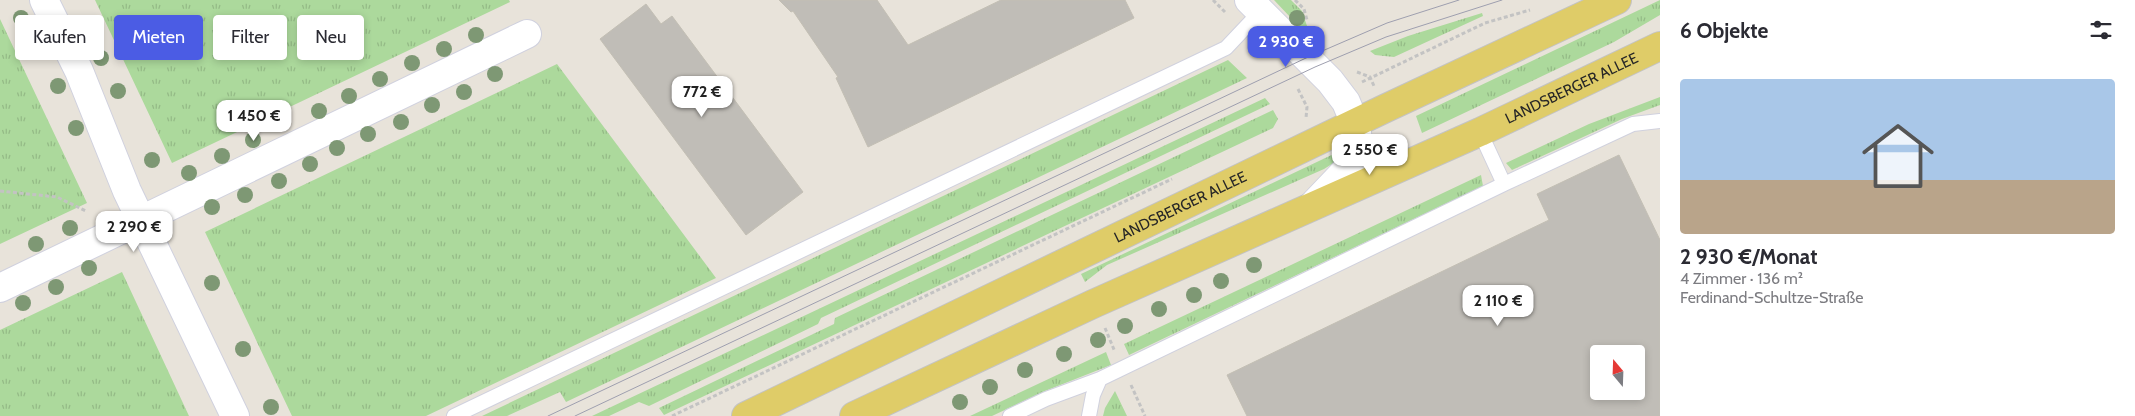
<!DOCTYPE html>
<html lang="de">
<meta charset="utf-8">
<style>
:root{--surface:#fff;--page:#f2f2f3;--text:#2b2b33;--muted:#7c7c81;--line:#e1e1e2;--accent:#4b5ce4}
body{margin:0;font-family:Cabin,sans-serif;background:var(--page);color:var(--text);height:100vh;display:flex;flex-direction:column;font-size:19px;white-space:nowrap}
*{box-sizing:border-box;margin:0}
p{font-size:16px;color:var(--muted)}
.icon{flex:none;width:28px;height:28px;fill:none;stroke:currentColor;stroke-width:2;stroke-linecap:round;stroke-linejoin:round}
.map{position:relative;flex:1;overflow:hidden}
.drawer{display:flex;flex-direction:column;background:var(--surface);width:475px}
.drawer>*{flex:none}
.top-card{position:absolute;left:15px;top:15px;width:475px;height:45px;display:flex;gap:10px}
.needle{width:32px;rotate:341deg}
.controls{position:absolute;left:1590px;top:345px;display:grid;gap:10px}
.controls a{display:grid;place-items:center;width:55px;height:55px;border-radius:5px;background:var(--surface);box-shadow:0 2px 8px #0003;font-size:25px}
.price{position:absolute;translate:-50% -42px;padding:0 11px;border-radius:10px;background:#fff;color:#222;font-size:16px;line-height:32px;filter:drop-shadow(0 1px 2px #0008)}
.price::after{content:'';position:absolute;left:50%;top:30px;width:15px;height:11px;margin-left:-8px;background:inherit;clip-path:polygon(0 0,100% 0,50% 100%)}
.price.active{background:var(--accent);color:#fff}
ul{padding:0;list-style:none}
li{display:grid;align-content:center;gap:10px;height:265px;padding:0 20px}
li+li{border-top:1px solid var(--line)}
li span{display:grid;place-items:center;height:155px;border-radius:5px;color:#555}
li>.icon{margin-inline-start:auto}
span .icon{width:90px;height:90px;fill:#fffc;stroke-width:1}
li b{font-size:21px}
h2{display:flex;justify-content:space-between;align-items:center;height:60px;padding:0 20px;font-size:21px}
.tag{padding:0 18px;border-radius:5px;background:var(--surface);box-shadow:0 2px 8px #0003;font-size:18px;line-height:45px}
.tag.active{background:var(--accent);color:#fff}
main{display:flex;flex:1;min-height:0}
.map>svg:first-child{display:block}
.grass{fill:url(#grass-tufts)}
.building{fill:#c0bdb7;stroke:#c3bfb4;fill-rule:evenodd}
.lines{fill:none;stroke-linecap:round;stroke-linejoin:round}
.service-casing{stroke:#d0d1de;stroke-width:16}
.minor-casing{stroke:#d0d1de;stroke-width:30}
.tertiary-casing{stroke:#d0d1de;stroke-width:30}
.primary-casing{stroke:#c3c3c3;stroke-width:30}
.path{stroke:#c3c3c3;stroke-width:3;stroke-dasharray:4 2.5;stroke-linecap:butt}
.service{stroke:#fff;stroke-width:14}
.minor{stroke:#fff;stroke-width:28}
.tertiary{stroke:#fff;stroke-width:28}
.primary{stroke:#dfcc68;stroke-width:28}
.tram{stroke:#9e9faf;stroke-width:1}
.tree{fill:#7e9874}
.labels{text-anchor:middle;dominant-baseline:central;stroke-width:4.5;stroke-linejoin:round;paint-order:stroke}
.street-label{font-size:15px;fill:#272727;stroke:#fff}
</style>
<main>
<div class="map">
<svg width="1660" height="416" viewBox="0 0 1660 416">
<defs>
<pattern id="grass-tufts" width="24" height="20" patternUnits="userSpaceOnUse" patternTransform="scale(1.25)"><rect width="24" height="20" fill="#acd99c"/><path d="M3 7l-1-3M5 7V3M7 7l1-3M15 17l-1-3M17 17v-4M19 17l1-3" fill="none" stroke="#94ba86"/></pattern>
</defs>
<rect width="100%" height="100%" fill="#e8e3da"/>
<!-- grass -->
<path class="grass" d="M95,0h414l1,2 -338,161z
M1274,0h17l11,11 7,21 -2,3z
M1660,0v15l-46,27 -192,91 -6,-17z
M1482,13l1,3 -89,41 -19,-2 -5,-4 38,-15z
M0,19l87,184 -87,41z
M1228,60l19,18 -681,324 -6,-10 -53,24h-25z
M557,64l159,214 -290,138h-134l-87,-184z
M1660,97v8l-38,14 -110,51 -6,-7 83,-39z
M1265,98l5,6 -449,214 -3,6 -169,82 -10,-4 -30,14h-17z
M1273,110l5,9 -5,9 -609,287 -5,-7 175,-84 1,-6z
M1340,151l3,2v4l-19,12 -217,96 -22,17 -4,-8z
M1481,175l2,11 -354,169 -5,-11z
M122,272l67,144h-189v-86z
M1106,352l5,13 -66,26 -53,25h-22z
M1115,391l12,25h-24l2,-8z"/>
<!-- building -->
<path class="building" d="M779,0h98l31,45 93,-45h124l9,18 -266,129 -32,-69 2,-1 -45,-66 -2,1z
M646,4l15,20 11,-8 131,176 -57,43 -146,-196z
M1619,155l41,85v176h-413l-20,-41 322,-155 -12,-26zM1599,354h37v37h-37z"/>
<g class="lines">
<defs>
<path id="service" d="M1504,184l129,-60 27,-3
M454,416l772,-368 34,-36
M1010,416l36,-17 54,-20 404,-195 -24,-52
M1089,416l4,-21 7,-16"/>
<path id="minor" d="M44,0l35,71 48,120 108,225
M0,288l527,-254"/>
<path id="tertiary" d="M1249,0l81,81 16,21 9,22 5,25 -5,12 -42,44"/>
<g id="primary">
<path id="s1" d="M746,416l638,-307 233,-109"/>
<path id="s2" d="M854,416l239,-112 387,-172 180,-86"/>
</g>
</defs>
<!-- service casing -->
<use href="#service" class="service-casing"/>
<!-- minor casing -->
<use href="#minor" class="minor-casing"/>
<!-- tertiary casing -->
<use href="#tertiary" class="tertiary-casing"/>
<!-- primary casing -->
<use href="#primary" class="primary-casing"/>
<!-- path -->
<path class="path" d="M1213,0l12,12
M1295,0l9,9 3,11
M1357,72l13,5 4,9
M1362,82l123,-59 45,-13
M1298,89l9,18 -1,11
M0,191l57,6 29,14
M1105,328l10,24
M1131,385l14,31
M672,416l500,-237"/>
<!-- service -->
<use href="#service" class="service"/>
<!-- minor -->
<use href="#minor" class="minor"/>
<!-- tertiary -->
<use href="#tertiary" class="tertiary"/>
<!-- primary -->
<use href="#primary" class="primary"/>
<!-- tram -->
<path class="tram" d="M548,416l758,-358 81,-35 72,-23
M575,416l740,-349 71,-30 116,-37"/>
</g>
<!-- trees -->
<g class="tree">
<circle cx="21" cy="18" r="8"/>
<circle cx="1297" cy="18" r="8"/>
<circle cx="86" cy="24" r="8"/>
<circle cx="476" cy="35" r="8"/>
<circle cx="444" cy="49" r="8"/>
<circle cx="101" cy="58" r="8"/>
<circle cx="412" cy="63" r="8"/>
<circle cx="495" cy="74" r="8"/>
<circle cx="380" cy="79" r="8"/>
<circle cx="58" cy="86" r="8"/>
<circle cx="118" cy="91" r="8"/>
<circle cx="464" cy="92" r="8"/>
<circle cx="349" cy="96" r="8"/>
<circle cx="432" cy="105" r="8"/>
<circle cx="319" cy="111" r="8"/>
<circle cx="401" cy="122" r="8"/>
<circle cx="76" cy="128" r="8"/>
<circle cx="368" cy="134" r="8"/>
<circle cx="253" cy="140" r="8"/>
<circle cx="337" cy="148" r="8"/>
<circle cx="222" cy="156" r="8"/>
<circle cx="152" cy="160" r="8"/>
<circle cx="310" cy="164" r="8"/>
<circle cx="189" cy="173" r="8"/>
<circle cx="279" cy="181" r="8"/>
<circle cx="245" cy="195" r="8"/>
<circle cx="212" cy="207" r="8"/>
<circle cx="70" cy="228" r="8"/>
<circle cx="36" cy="244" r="8"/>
<circle cx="1254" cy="265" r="8"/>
<circle cx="89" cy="268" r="8"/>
<circle cx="1221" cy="281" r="8"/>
<circle cx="212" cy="283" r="8"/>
<circle cx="56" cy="287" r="8"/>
<circle cx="1194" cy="295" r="8"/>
<circle cx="23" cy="303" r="8"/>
<circle cx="1159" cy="309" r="8"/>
<circle cx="1125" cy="326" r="8"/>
<circle cx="1098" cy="340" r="8"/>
<circle cx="243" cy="349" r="8"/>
<circle cx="1064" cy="354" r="8"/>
<circle cx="1025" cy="370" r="8"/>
<circle cx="990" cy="387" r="8"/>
<circle cx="960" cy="402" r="8"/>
<circle cx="271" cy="407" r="8"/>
</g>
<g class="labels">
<!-- street labels -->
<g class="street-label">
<text stroke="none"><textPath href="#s2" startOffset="789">LANDSBERGER ALLEE</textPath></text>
<text stroke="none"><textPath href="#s1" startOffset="482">LANDSBERGER ALLEE</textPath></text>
</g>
</g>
</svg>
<div class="controls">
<a><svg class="needle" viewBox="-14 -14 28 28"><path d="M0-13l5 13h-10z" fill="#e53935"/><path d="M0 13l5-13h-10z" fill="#7c7c81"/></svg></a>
</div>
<b class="price active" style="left:1286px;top:68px">2 930 €</b>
<b class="price" style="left:702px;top:118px">772 €</b>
<b class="price" style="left:254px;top:142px">1 450 €</b>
<b class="price" style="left:1370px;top:176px">2 550 €</b>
<b class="price" style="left:134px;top:253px">2 290 €</b>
<b class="price" style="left:1498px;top:327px">2 110 €</b>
<div class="top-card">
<a class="tag">Kaufen</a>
<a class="tag active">Mieten</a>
<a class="tag">Filter</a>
<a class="tag">Neu</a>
</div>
</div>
<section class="drawer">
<h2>6 Objekte<svg class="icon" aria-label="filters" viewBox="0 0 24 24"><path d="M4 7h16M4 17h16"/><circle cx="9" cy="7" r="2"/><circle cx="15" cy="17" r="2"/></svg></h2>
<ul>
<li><span style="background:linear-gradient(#a9c7e8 65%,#b9a48a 0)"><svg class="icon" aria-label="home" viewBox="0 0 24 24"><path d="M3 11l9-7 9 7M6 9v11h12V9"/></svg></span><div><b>2 930 €/Monat</b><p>4 Zimmer · 136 m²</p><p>Ferdinand-Schultze-Straße</p></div></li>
</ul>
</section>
</main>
